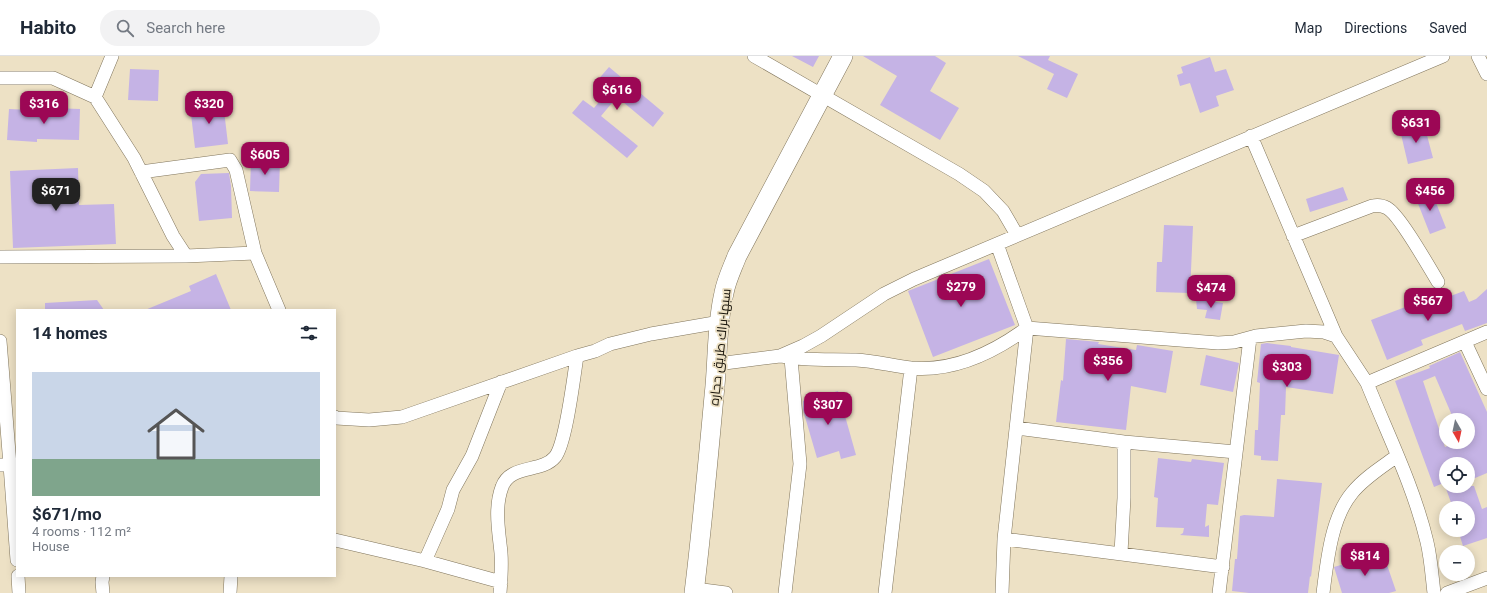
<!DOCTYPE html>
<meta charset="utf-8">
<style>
:root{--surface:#fff;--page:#f2f2f3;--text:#1f2937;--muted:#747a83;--line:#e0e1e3;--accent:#9c0755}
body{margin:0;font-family:Roboto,Cairo,sans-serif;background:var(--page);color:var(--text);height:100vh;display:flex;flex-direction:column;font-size:15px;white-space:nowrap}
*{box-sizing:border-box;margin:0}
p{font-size:13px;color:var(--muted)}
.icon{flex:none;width:22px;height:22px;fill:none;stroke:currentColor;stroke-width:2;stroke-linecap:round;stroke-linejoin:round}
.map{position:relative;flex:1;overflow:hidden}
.panel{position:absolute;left:16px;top:253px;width:320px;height:268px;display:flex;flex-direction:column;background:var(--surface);border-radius:0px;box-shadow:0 2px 10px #0003}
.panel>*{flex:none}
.needle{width:26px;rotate:171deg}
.buttons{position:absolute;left:1439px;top:357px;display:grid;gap:8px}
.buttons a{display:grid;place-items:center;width:36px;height:36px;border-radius:50%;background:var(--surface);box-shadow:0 2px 10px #0003;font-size:20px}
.price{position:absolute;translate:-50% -34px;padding:0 9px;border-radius:8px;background:var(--accent);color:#fff;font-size:13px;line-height:26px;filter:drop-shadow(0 1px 2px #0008)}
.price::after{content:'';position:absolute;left:50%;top:24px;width:12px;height:9px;margin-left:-6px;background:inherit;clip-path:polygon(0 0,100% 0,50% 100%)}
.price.selected{background:#222;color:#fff}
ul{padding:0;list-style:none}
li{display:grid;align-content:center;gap:8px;height:212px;padding:0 16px}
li+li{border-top:1px solid var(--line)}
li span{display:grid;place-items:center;height:124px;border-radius:0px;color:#555}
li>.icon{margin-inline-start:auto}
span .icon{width:72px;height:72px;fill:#fffc;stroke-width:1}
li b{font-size:17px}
h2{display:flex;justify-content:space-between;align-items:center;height:48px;padding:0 16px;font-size:17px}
header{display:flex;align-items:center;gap:24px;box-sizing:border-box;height:56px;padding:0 20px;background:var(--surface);border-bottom:1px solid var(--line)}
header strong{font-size:19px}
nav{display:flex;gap:22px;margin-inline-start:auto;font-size:14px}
.search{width:280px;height:36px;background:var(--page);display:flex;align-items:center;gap:10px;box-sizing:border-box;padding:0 14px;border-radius:22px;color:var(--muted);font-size:15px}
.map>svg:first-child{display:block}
.building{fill:#c5b3e5;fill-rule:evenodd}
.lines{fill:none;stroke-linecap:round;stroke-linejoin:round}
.street-casing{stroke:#80755c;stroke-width:14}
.secondary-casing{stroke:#80755c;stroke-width:20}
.street{stroke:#fff;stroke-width:13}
.secondary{stroke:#fff;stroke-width:19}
.labels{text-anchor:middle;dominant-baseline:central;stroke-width:3.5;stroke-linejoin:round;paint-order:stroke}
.street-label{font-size:13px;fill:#151108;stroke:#ede1c5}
</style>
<header>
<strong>Habito</strong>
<div class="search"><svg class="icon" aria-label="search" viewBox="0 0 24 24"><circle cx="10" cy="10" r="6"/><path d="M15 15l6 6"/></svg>Search here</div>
<nav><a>Map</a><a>Directions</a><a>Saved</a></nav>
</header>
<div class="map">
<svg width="1487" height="537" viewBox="0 0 1487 537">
<rect width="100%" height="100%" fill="#ede1c5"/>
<!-- building -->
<path class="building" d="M792,0h27l-6,11z
M863,0h72l11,7 -16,28 29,17 -19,32 -60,-35 17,-29z
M1018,0h32l-2,4 30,14 -11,24 -20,-9 7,-15z
M1210,1l5,15 11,-3 8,21 -18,6 3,10 -19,7 -10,-30 -10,3 -3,-11 6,-2 -2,-6z
M609,11l55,46 -11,14 -36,-30 -16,19 37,30 -11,12 -55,-45 11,-13 11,8 14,-17 -12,-9z
M130,13l29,1 -1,31 -30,-1z
M223,46l5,42 -33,4 -5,-42z
M51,52l29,1 -1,31 -42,-1v3l-30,-2 2,-31 42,2z
M1424,68l9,34 -25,6 -8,-34z
M251,103l29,1 -1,32 -29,-1z
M78,112l1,37 35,-1 2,40 -103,4 -3,-77z
M229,117l2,13 1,32 -33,3 -4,-39 6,-8z
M1343,131l5,13 -38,12 -4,-13z
M1431,134l15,38 -16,6 -15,-38z
M1164,169l29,1 -3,67 -34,-1 1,-30h5z
M989,203l26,66 -82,32 -25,-66z
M216,218l15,36h-86l46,-19 -2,-5z
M1487,233v34l-22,8 -3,-7 -41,16 2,5 -36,15 -16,-40 37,-14 2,5 54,-20 5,11 7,-3z
M1196,243l27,4 -3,17 -15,-2 2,-8 -10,-1z
M97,244l7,10h-59v-7z
M1066,283l33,3 -1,2 38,6 1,-5 36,6 -7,42 -35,-7 -5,44 -70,-8 5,-42 2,1z
M1267,287l24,3v1l48,8 -6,39 -47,-7 -1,28h-4l-3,46 -17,-1v-4l-7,-1 1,-25h3l2,-47 -3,-1 4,-38z
M1460,296l27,60v61l-19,8v-17h-22v18l-12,5 -39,-106 35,-13 -1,-2zM1435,320l19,44h14v22h-11l-12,5 -22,-66z
M1206,299l33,8 -6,29 -33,-7z
M838,335l18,64 -15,4 -2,-8 -22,7 -14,-48v-9z
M1158,402l33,4 1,-3 32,4 -6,42 -11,-1 -2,23 4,-2v12l-29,-2 3,-2 1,-5 -28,-1 2,-29 -4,-1z
M1277,423l45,4 -11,94 -1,-1 -2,17h-59l-17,-2 3,-32h2l3,-43 4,-1 30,2z
M1445,430h29l8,23 5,-2v31l-24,8 -5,-16h10v-22h-15z
M1384,500l12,35 -7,2h-47l-8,-26 27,-8 1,4z"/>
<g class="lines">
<defs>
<path id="street" d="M754,0l205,118 25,17 19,20 14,24
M1478,0l9,18
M0,22h53l42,19 39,61 39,78 13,20 69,-3 24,57
M95,41l17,-41
M1251,80l85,200 31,47 120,-51
M141,116l89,-12 6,10 19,83
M1293,180l79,-30c5,-1 10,-1 15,2 12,6 42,59 51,74
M997,188l30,84 -23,211 -2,54
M0,201l186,-1
M0,285l10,124h7
M1465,286l22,47
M780,300c25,5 51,3 76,4 19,1 37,6 55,8 43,4 82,-15 116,-40l191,15 16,-1 22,-6 50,-5 18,1 12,4
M717,308l63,-8 23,-10 18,-10 63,-42 30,-15 529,-223
M1367,327c21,52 47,104 60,159 4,17 5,34 7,51
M335,361l1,1 33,2 33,-3 175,-61
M1016,372l108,14 112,10
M0,409h10l7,95
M1004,483l219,28
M335,484l90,21 76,21
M1121,497l3,-55v-56
M425,505l23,-52 5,-19 19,-34 29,-74
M18,520l1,17
M103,520l-1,6 1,11
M695,533l31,4
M230,537l1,-17
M500,537c1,-13 2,-27 1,-40 -2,-21 -7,-45 1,-66 8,-23 40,-14 53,-30 11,-13 19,-82 22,-101l18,-5 15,-7 41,-10 69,-12
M785,537l15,-129 -9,-106
M885,537l26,-225
M1219,537l31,-255
M1323,537c4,-31 8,-75 29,-100 12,-15 30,-26 45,-37
M1447,537l40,-15"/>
<path id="secondary" d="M694,537c8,-65 14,-131 20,-197 4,-33 2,-70 10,-103 2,-12 8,-24 13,-37l106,-200"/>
</defs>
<!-- street casing -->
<use href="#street" class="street-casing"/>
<!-- secondary casing -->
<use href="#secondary" class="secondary-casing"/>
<!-- street -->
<use href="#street" class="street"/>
<!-- secondary -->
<use href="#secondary" class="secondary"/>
</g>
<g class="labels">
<!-- street labels -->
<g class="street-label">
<text transform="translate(720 291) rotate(-84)">سبها-براك طريق حجاره</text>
</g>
</g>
</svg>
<div class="buttons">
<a><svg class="needle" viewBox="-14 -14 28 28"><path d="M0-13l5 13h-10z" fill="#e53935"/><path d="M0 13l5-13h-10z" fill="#747a83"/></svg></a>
<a><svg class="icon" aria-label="locate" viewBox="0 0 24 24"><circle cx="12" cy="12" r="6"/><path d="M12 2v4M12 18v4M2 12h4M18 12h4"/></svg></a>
<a>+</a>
<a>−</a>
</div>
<b class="price" style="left:617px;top:55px">$616</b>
<b class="price" style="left:44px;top:69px">$316</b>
<b class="price" style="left:209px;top:69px">$320</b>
<b class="price" style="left:1416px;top:88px">$631</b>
<b class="price" style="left:265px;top:120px">$605</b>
<b class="price selected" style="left:56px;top:156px">$671</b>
<b class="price" style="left:1430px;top:156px">$456</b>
<b class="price" style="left:961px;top:252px">$279</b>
<b class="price" style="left:1211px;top:253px">$474</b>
<b class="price" style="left:1428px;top:266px">$567</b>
<b class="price" style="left:1108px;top:326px">$356</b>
<b class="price" style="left:1287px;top:332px">$303</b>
<b class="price" style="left:828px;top:370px">$307</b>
<b class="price" style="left:1365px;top:521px">$814</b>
<section class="panel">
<h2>14 homes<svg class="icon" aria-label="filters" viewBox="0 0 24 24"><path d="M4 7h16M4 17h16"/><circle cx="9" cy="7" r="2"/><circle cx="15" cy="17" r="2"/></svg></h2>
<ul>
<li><span style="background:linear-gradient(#c9d6e8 70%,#7fa58c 0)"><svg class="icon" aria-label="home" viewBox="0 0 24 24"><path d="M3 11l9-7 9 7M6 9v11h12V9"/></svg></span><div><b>$671/mo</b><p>4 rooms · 112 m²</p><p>House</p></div></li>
</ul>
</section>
</div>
